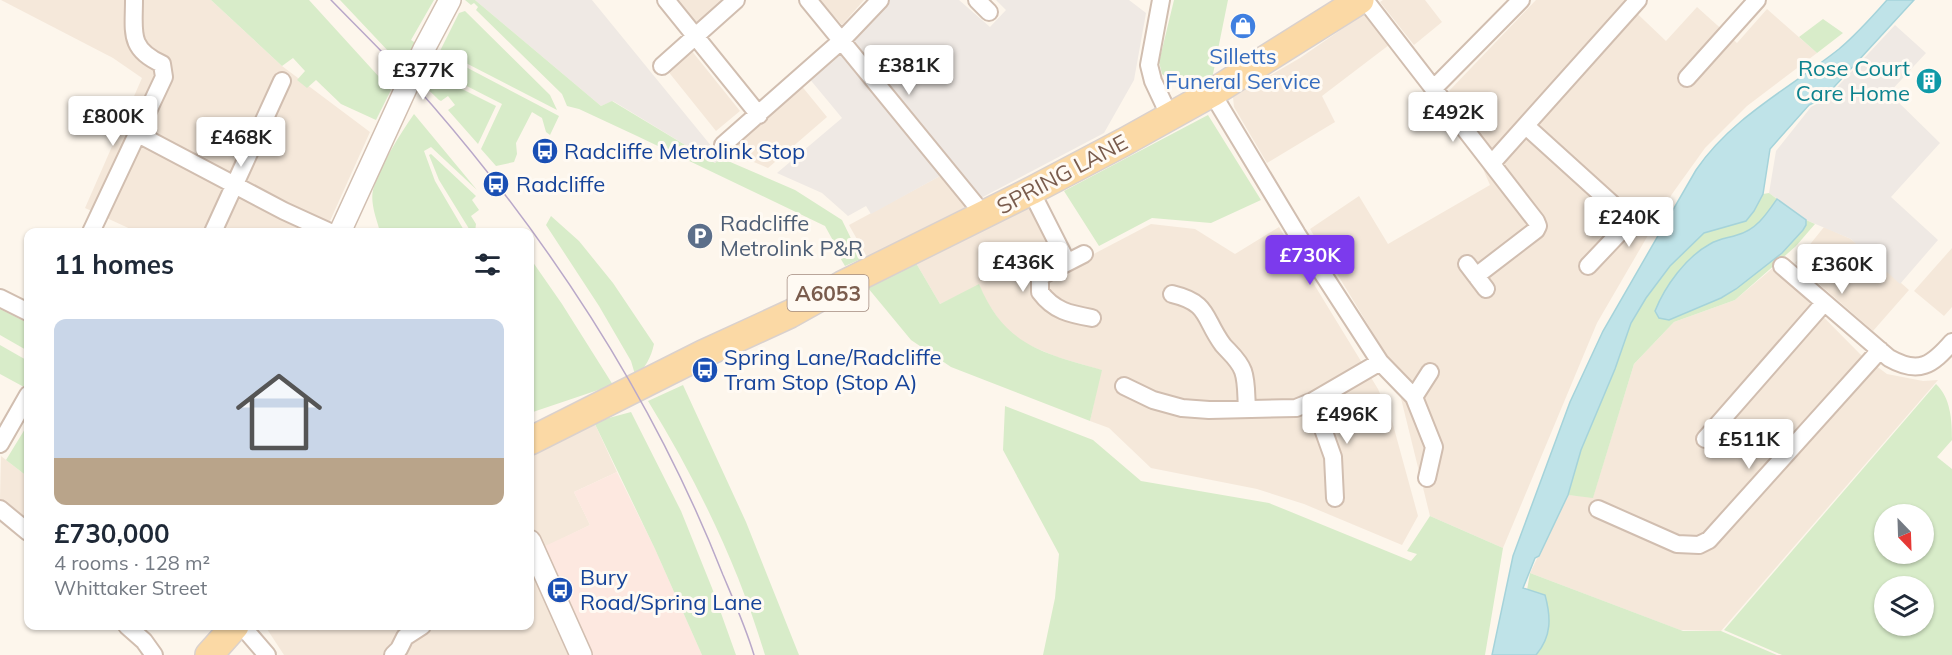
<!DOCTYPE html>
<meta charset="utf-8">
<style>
:root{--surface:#fff;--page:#f6f6f7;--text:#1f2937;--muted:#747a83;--accent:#7c3aed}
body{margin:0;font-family:Mulish,sans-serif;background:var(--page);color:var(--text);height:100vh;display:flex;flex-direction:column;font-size:22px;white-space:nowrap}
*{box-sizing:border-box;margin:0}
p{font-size:20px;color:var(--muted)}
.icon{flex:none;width:33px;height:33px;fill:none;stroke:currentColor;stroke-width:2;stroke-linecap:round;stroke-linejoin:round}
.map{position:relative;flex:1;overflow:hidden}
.side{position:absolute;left:24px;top:228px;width:510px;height:402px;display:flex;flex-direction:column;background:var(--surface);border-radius:12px;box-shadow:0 2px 4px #0004}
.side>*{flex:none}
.needle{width:39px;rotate:157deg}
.tools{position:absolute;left:1874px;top:504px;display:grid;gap:12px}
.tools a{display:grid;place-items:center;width:60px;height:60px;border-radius:50%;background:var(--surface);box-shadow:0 2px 4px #0004;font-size:30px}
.price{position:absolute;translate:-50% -51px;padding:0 14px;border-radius:6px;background:#fff;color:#222;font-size:20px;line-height:39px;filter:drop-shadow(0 2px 3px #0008)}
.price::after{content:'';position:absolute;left:50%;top:36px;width:18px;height:14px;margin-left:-9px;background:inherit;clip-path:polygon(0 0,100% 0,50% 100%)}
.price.current{background:var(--accent);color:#fff}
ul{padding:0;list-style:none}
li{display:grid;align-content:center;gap:12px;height:318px;padding:0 30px}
li span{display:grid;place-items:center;height:186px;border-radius:12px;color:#555}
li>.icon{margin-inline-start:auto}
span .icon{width:108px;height:108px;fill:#fffc;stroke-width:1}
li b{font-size:26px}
h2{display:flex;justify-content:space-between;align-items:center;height:72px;padding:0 30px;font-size:26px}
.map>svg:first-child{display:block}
.residential{fill:#f5e8da}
.commercial{fill:#fde8e0}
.industrial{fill:#efe9e4}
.green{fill:#d8ecc9;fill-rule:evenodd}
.water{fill:#bfe3e8;stroke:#a5d3da;stroke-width:1.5}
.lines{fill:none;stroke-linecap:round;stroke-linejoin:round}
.minor-casing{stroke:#d1beb0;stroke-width:20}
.tertiary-casing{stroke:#d1beb0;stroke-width:24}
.primary-casing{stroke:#dad1cd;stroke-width:30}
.minor{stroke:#fff;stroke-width:16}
.tertiary{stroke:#fff;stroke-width:21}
.primary{stroke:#fbd9a5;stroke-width:27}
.tram{stroke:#b9a8c9;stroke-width:1.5}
.labels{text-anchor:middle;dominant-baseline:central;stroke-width:6;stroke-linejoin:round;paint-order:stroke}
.shield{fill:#fffaf3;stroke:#a28b7f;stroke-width:1.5}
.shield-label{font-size:21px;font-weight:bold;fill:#7a5c4d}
.shop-label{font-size:22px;fill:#366cbe;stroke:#fffaf3}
.culture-label{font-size:22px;fill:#0d838f;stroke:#fffaf3;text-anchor:end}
.transit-label{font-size:22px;fill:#164399;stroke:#fffaf3;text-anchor:start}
.street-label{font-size:22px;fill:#7a5c4d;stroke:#fffaf3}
.service-label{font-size:22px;fill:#4e5e75;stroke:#fffaf3;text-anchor:start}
</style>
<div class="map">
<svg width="1952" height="655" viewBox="0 0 1952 655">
<rect width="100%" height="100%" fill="#fdf6ec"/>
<!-- residential -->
<path class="residential" d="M1,0h210l71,66 88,66 -45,100h-188l-52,-24 57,-130 -29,-20z
M673,0h57l-35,30z
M820,0h44l-22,25z
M1383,0h42l17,22 -28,23 -34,-43z
M1536,0h90l-1,2 41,39 31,-34 40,36 30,-34 50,44 -70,53 -42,42 -33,46 -75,129 -94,225 -73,-32 -37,-150 -83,-137 49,-33 29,48 102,-59 -41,-94z
M1365,13l24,32 -67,51 13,26 -68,41 -33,-56 -1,-10 67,-39z
M691,50l49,61 -24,20 -49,-61z
M800,84l27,33 -59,51 -24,-10 -13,-14z
M940,176l26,31 -99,50 -18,-32z
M1031,204l34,65 86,-45 44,5 40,25 44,-27 99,162 14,32 26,95 -16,29 -98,-41 -47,-15 -106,-21 -42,-40 -19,-7 11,-51 -44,-13 -33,-14 -20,-16 -19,-28 -6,-14 -39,19 -24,-41z
M1824,227l27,12 58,51 -36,41 -78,-68z
M1952,248v59l-8,9 -30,-25z
M1774,267l86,87 27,20 36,7 15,-1 -217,251 -41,-1 -150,-57 38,-78 25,2 41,-133 40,-42 61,-22z
M594,422l23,50 -43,20 16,33 -51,25 -9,-22v-72z
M1,456l27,21v46l-28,-23z
M530,563l38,92h-284l-19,-29h265z"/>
<!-- commercial -->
<path class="commercial" d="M617,472l38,77 47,106h-110l-49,-108 47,-22 -16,-33z"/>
<!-- industrial -->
<path class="industrial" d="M475,0h117l129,158 -6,5 -102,-62 -12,5z
M890,0h69l31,27 16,-17 -10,-10h133l17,13 -12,67 -30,53 -123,65 -130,-156z
M1895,25l31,28 -37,40 51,50 -49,54 47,43 -38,44 -49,-45 -45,-19 -37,-27 7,-42 35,-44 15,-8z
M839,52l101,124 -69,38 -5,-8 -18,10 -26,-23 -45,-20 65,-55 -34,-41z"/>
<!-- green -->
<path class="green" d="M211,0h98l82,90 -15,30 -35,-16 -25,-24 -9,8 -10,-8 8,-9 -12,-13 -11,8z
M340,0h94l-23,40 26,17 22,-44 6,-2 85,84 7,15 -97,-50 -12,22 48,24 -18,38 -30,-34 7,-5 -7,-9 -7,5 -2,-1 -49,-47z
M465,0h10l126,106 11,-5 103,62 6,-5 74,32 47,30 19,39 -16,7 -10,-17 1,-3 -11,-20 -188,-90 -58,-27 -12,-3 -5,-12 -86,-84 2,-3 -4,-4 -3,2z
M1174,0h54l-16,79 -19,7 -17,-1 -14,-11 -3,-12z
M1823,19l20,14 -26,20 -18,-16z
M462,65l97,51 -9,19 -4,-3 -4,-14 -10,-6 -16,31 1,11 -3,8 -18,4 -15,-17 21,-45 -47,-24z
M414,114l63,76 -46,-43 -7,4 11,30 30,51h-85c-3,-12 -10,-28 -7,-42 7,-24 27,-56 41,-76z
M1208,115l53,85 -50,23 -59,-5 -53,28 -35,-55z
M431,154l45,42 -4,4 7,10 -8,6 5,8 -1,8h-4l-32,-52 -10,-25z
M1769,193l8,6c-10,16 -19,28 -37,35l-35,70c41,-15 71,-50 101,-79v-5l9,4 -19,22 -61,54 -61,22 -40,42 -41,134 -25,-3 13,-45 34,-81 16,-46 15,-25 24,-32 34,-33 50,-22 9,-17z
M551,216l28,25 34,42 41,61c-3,14 -9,23 -18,34l-5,-17 -32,-55 -53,-81z
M530,258l32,46 51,81 -83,28z
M916,263l24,41 39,-20c26,62 64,69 123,86l-12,51 -139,-54 -40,-27 -43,-52z
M0,309l28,14v28l-28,-16z
M0,345l28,16v17l-4,9 -24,-13z
M1936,384c15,14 16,37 16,56l-15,17 15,12v186h-170l-58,-25zM1884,514h39v40h-39zM1884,586h39v40h-39z
M683,385l63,137 53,133h-34c-27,-90 -68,-174 -117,-254z
M1005,406l88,34 48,41 128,22 142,58 6,-7 -10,-3 23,-35 73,32 -18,107h-442l12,-57 4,-44 -56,-104z
M631,412l50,99 31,77 24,67h-34l-47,-106 -61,-127z
M28,424v53l-22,-17z
M1530,573l153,58h38l56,24h-241l5,-6 -14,-59z"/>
<!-- water -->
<path class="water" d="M1887,0h27l-90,98 -15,7 -39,44 -7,45 -9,17 -8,10 -42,12 -34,33 -24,32 -15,25 -16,46 -34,81 -13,45 -29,61 -4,2 -12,30 22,7c6,22 7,41 -9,60h-44l21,-99 57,-154 33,-71 93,-161c36,-53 94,-82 143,-121 18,-15 33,-32 48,-49z
M1777,199l29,21v5l-3,5 -21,23 -46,36 -15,9 -52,22 -10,-2 -4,-7c10,-25 31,-54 55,-67 8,-5 18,-6 27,-9 19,-5 29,-20 40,-36z"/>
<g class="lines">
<defs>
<path id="minor" d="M666,0l93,115
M808,0l176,215
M977,0l12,12
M1161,0l-12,65 4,16 17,36
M1365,0l171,221 2,5 -2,4 -60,46
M662,66l74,-66
M1687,78l70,-78
M1433,89l88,-89
M1212,93l85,141 83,128 34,35 20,50 -7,31
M1526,126l105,95
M138,134l146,77 46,21
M723,145l118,-104 39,-41
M1492,163l146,-163
M1031,191l36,71
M91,232l73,-155 -2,-13c-34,-15 -28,-32 -28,-64
M213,232l69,-151
M1084,254l-41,21 -3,5v12c14,19 30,22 52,26
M1467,264l19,25
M1588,266l56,-59
M1782,266l107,92c30,17 43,7 63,-16
M1172,294c38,9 31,24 51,51 7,8 16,15 20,26 4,11 3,26 4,38
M0,298l28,14
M1124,386l29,14 29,8 27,2 87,-2 17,-7 67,-39
M1414,397l16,-25
M1313,401l20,56 2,41
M1705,439l119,-136
M0,444l28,-49
M0,509l28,23
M1598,509l79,35 22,1 10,-5 171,-190
M127,626l17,15 10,14
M242,626l25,29
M393,655l6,-6 6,-12 17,-11"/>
<path id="tertiary" d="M340,232l84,-183 26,-49
M530,541l51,114"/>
<path id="primary" d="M530,441l173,-87 87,-40 52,-29 189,-94 93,-49 88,-49 148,-93
M209,655l26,-29"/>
</defs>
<!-- minor casing -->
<use href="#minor" class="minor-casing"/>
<!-- tertiary casing -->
<use href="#tertiary" class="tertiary-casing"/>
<!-- primary casing -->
<use href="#primary" class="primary-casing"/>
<!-- minor -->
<use href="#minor" class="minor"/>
<!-- tertiary -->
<use href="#tertiary" class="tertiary"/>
<!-- primary -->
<use href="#primary" class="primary"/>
<!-- tram -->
<path class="tram" d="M331,0c34,35 69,69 101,105 121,140 223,297 291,470 11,26 23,53 31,80"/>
</g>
<!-- icons -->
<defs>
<symbol id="shop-disc" viewBox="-11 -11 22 22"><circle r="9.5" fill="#3f7fe0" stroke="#fffaf3"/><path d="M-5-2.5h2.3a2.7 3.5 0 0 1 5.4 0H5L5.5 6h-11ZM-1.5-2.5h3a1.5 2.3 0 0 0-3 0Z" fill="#fff"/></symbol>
<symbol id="building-disc" viewBox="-11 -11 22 22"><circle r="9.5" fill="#0f9aa8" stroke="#fffaf3"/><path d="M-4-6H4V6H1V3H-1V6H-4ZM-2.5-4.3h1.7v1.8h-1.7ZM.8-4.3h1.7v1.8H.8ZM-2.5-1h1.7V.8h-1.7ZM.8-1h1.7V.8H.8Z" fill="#fff"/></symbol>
<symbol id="bus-disc" viewBox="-11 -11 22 22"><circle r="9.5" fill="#1a4fb4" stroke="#fffaf3"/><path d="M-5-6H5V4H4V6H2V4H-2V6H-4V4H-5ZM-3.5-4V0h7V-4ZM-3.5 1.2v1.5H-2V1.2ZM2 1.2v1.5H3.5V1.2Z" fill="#fff"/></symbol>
<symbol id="parking-disc" viewBox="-11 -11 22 22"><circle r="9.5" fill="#5c6f8a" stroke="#fffaf3"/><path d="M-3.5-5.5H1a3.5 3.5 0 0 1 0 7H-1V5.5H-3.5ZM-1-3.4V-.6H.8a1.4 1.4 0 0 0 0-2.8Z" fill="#fff"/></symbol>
</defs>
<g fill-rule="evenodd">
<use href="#shop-disc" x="1228" y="11" width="30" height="30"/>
<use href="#building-disc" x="1914" y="66" width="30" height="30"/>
<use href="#bus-disc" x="530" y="136" width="30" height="30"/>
<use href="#bus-disc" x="481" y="169" width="30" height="30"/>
<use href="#parking-disc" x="685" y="221" width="30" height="30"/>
<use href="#bus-disc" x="690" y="355" width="30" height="30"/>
<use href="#bus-disc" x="545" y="575" width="30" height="30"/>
</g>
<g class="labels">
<!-- shield labels -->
<rect class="shield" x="787.5" y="275" width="81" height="36" rx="4.5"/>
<g class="shield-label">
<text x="828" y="293">A6053</text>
</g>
<!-- shop labels -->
<g class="shop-label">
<text x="1243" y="56">Silletts<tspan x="1243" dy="25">Funeral Service</tspan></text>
</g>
<!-- culture labels -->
<g class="culture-label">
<text x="1910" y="68">Rose Court<tspan x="1910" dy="25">Care Home</tspan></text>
</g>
<!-- transit labels -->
<g class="transit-label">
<text x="564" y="151">Radcliffe Metrolink Stop</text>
<text x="516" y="184">Radcliffe</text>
<text x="724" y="357">Spring Lane/Radcliffe<tspan x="724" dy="25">Tram Stop (Stop A)</tspan></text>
<text x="580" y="577">Bury<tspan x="580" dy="25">Road/Spring Lane</tspan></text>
</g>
<!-- street labels -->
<g class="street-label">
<text transform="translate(1062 174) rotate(-28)">SPRING LANE</text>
</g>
<!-- service labels -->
<g class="service-label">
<text x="720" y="223">Radcliffe<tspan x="720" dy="25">Metrolink P&amp;R</tspan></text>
</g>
</g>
</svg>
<div class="tools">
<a><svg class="needle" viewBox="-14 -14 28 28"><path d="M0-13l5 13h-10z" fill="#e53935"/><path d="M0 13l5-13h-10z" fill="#747a83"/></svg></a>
<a><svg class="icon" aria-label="layers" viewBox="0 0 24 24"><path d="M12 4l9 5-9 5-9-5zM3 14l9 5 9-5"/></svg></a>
</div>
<b class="price" style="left:909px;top:96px">£381K</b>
<b class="price" style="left:423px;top:101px">£377K</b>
<b class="price" style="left:1453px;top:143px">£492K</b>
<b class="price" style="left:113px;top:147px">£800K</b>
<b class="price" style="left:241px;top:168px">£468K</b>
<b class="price" style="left:1629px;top:248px">£240K</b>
<b class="price current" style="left:1310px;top:286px">£730K</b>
<b class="price" style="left:1023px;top:293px">£436K</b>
<b class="price" style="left:1842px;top:295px">£360K</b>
<b class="price" style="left:1347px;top:445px">£496K</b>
<b class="price" style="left:1749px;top:470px">£511K</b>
<section class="side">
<h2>11 homes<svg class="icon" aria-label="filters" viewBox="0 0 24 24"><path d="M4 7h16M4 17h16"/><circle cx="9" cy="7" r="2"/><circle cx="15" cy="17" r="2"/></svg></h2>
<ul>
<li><span style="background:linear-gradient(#c9d6e8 75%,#b9a48a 0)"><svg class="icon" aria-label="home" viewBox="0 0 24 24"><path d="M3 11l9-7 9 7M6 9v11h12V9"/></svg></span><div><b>£730,000</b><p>4 rooms · 128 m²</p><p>Whittaker Street</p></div></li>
</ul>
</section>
</div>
